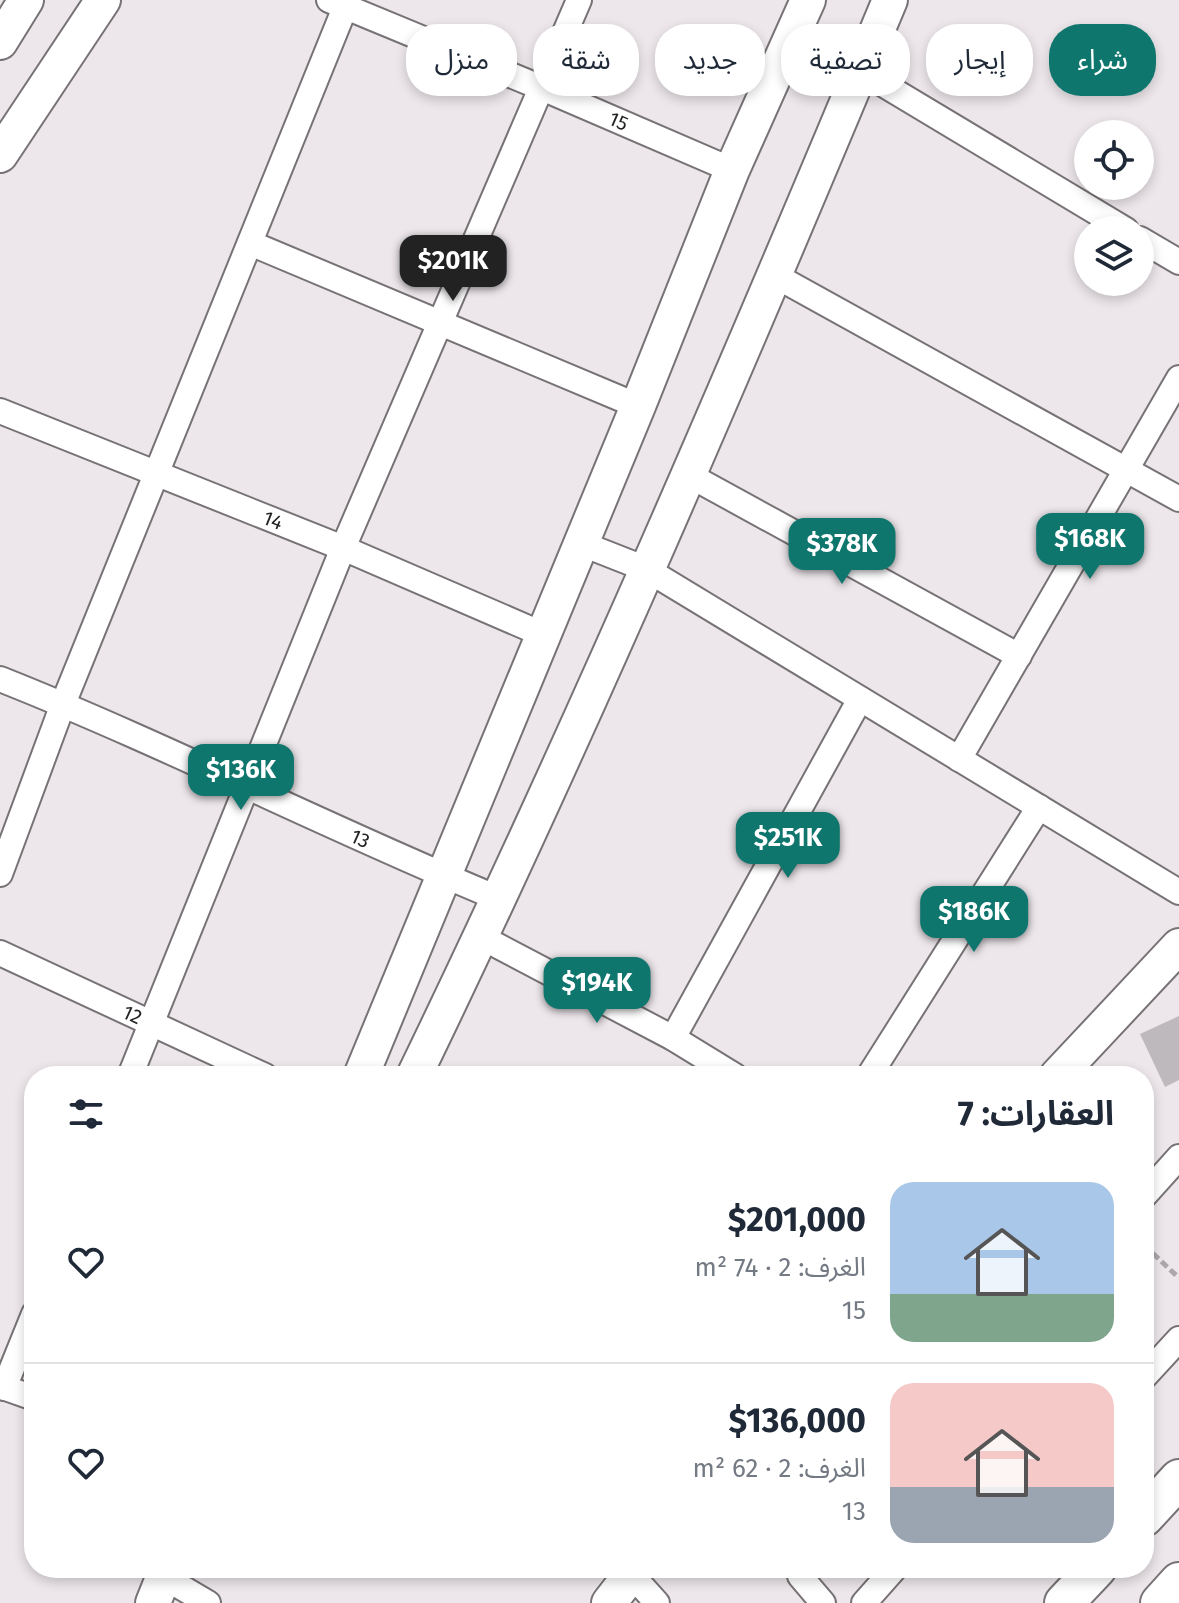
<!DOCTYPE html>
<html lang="ar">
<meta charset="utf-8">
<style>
:root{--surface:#fff;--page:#f2f2f3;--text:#1f2937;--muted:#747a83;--line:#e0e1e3;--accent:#0f766e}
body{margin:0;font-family:"Fira Sans","Noto Sans Arabic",sans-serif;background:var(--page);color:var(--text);direction:rtl;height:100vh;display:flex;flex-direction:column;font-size:30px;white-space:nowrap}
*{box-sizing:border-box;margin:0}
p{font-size:26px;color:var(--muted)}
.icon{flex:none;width:44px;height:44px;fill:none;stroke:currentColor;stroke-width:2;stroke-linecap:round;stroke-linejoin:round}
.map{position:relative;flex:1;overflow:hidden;direction:ltr}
.drawer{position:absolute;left:24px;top:1066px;width:1130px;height:512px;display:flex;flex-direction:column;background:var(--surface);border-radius:32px;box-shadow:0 4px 12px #0003;direction:rtl}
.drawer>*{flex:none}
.top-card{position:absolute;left:24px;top:24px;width:1132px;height:72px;direction:rtl;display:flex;gap:16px}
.buttons{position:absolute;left:1074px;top:120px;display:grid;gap:16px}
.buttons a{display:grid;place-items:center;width:80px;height:80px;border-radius:50%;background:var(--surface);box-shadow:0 4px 12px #0003;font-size:40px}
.price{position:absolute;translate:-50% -68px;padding:0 18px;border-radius:16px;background:var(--accent);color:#fff;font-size:26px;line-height:52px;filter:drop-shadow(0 2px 4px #0008)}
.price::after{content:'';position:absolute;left:50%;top:48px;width:24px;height:18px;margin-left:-12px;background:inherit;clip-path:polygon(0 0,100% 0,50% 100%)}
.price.active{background:#222;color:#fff}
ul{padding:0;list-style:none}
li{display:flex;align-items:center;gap:24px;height:200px;padding:0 40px}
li+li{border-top:2px solid var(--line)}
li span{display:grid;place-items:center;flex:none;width:224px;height:160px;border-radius:24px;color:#555}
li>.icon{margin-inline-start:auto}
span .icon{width:96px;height:96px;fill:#fffc;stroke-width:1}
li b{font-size:34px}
h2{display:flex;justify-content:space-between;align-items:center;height:96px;padding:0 40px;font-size:34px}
.pill{padding:0 28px;border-radius:32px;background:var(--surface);box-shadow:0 4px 12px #0003;font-size:28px;line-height:72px}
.pill.active{background:var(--accent);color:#fff}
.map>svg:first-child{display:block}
.building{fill:#beb9bc}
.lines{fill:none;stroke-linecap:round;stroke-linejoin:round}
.street-casing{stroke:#777275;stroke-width:28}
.secondary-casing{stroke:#777275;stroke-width:38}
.primary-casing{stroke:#777275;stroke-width:42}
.path{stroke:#aca7aa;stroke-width:5;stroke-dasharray:8 4;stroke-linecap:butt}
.street{stroke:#fff;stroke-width:24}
.secondary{stroke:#fff;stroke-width:34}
.primary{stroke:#fff;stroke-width:38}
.labels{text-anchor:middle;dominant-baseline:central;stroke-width:8;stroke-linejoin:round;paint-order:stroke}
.street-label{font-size:20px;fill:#242224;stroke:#ede7eb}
</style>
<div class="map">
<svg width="1179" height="1603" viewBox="0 0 1179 1603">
<rect width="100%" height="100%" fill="#ede7eb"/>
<!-- building -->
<path class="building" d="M1179,1016v64l-14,7 -25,-53z"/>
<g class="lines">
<defs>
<g id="street">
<path id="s1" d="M329,0l213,88 190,82"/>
<path d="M793,36l68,35 265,159"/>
<path d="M1140,239l39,23"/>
<path d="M250,243l388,163"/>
<path d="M774,275l405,224"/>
<path id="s2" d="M0,411l343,137 199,86"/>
<path d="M687,474l332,182"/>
<path d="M580,543l66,26 533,323"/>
<path id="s3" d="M0,679c169,67 332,151 500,220"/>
<path d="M959,759l220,-381"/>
<path d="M0,874l63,-170 285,-704"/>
<path d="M481,937l192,101 62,38"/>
<path id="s4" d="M0,953l265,123"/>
<path d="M673,1038l187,-339"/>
<path d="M130,1076l213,-528 236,-548"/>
<path d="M869,1076l170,-269"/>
<path d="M1144,1196l35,-39"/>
<path d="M1144,1377l35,-38"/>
<path d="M0,1386l34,12"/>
<path d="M4,1388l30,-74"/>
<path d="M621,1568l10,6 26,29"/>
<path d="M808,1568l-8,8 23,27"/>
<path d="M164,1577l44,26"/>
<path d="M864,1603l31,-35"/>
</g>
<path id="secondary" d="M0,42l26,-42
M0,155l103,-155
M361,1076l277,-670 94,-236 76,-170
M414,1076c171,-353 325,-714 476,-1076
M1057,1076l122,-130
M153,1603l14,-35
M609,1603l27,-35"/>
<path id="primary" d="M1144,1517l35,-38
M1064,1603l33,-35
M1160,1603l19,-21"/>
</defs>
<!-- street casing -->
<use href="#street" class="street-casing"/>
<!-- secondary casing -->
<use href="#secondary" class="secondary-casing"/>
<!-- primary casing -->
<use href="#primary" class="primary-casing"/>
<!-- path -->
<path class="path" d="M1144,1245l35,33"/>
<!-- street -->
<use href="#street" class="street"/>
<!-- secondary -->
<use href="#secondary" class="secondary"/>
<!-- primary -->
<use href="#primary" class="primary"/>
</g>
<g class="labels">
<!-- street labels -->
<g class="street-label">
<text stroke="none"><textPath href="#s1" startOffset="314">15</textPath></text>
<text stroke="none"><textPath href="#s2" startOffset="294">14</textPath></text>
<text stroke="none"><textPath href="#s3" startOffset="394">13</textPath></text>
<text stroke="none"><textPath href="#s4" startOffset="146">12</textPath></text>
</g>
</g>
</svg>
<div class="buttons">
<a><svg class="icon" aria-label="locate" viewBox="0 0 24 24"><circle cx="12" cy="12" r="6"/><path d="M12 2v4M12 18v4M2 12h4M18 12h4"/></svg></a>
<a><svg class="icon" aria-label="layers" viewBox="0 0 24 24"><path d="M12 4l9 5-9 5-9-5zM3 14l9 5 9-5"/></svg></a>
</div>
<b class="price active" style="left:453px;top:303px">$201K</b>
<b class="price" style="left:1090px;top:581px">$168K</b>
<b class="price" style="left:842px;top:586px">$378K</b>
<b class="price" style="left:241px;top:812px">$136K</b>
<b class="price" style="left:788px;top:880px">$251K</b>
<b class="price" style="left:974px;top:954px">$186K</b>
<b class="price" style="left:597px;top:1025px">$194K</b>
<div class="top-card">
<a class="pill active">شراء</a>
<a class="pill">إيجار</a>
<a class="pill">تصفية</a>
<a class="pill">جديد</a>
<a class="pill">شقة</a>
<a class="pill">منزل</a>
</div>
<section class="drawer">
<h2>العقارات: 7<svg class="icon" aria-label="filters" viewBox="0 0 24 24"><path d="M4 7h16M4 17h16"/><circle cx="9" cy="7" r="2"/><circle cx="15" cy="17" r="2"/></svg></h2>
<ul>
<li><span style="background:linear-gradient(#a9c7e8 70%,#7fa58c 0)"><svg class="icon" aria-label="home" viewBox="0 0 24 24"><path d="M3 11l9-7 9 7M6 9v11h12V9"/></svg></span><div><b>$201,000</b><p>الغرف: 2 · 74 m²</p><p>15</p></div><svg class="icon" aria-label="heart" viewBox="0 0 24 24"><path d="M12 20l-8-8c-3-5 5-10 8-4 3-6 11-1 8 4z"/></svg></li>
<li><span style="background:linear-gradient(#f6c9c9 65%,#9aa5b1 0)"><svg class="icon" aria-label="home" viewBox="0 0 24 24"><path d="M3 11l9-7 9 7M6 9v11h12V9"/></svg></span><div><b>$136,000</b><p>الغرف: 2 · 62 m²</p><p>13</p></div><svg class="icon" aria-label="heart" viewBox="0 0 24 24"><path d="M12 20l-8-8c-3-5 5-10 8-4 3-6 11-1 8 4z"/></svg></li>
</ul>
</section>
</div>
